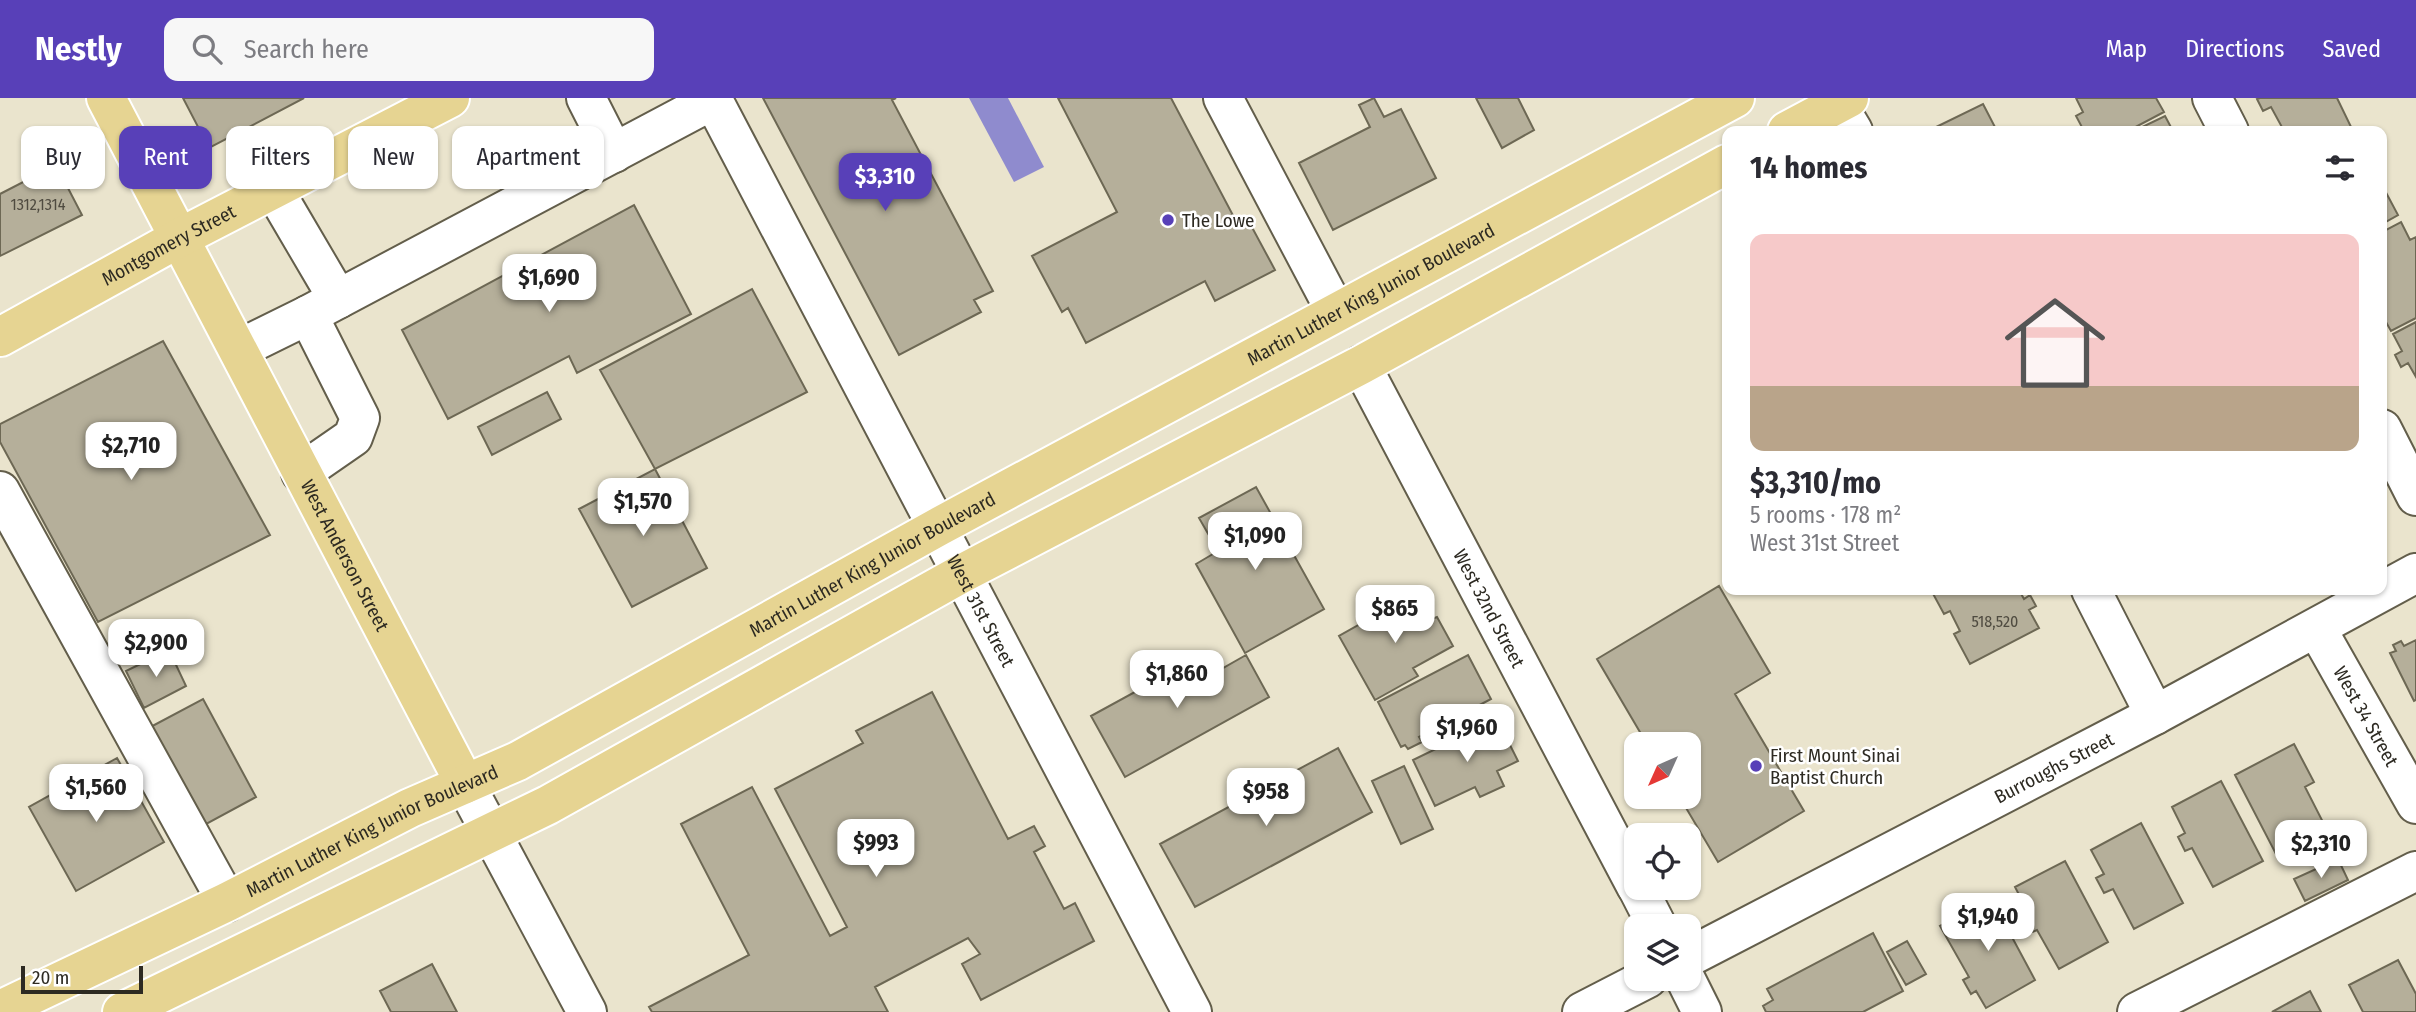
<!DOCTYPE html>
<meta charset="utf-8">
<style>
:root{--surface:#fff;--page:#f7f7f7;--text:#2b2b33;--muted:#7c7c81;--accent:#5840b8}
body{margin:0;font-family:"Fira Sans Condensed",sans-serif;background:var(--page);color:var(--text);height:100vh;display:flex;flex-direction:column;font-size:26px;white-space:nowrap}
*{box-sizing:border-box;margin:0}
p{font-size:23px;color:var(--muted)}
.icon{flex:none;width:38px;height:38px;fill:none;stroke:currentColor;stroke-width:2;stroke-linecap:round;stroke-linejoin:round}
.map{position:relative;flex:1;overflow:hidden}
.details{position:absolute;left:1722px;top:28px;width:665px;height:469px;display:flex;flex-direction:column;background:var(--surface);border-radius:14px;box-shadow:0 2px 5px #0004}
.details>*{flex:none}
.guide{position:absolute;left:21px;top:28px;width:665px;height:63px;display:flex;gap:14px}
.needle{width:46px;rotate:225deg}
.controls{position:absolute;left:1624px;top:634px;display:grid;gap:14px}
.controls a{display:grid;place-items:center;width:77px;height:77px;border-radius:14px;background:var(--surface);box-shadow:0 2px 5px #0004;font-size:35px}
.scale{position:absolute;left:21px;bottom:18px;width:122px;box-sizing:border-box;padding-left:7px;border:4px solid #2d2a22;border-top:0;font-size:19px;line-height:24px;white-space:nowrap;color:#2d2a22;-webkit-text-stroke:5px #fff;paint-order:stroke}
.price{position:absolute;translate:-50% -60px;padding:0 16px;border-radius:14px;background:#fff;color:#222;font-size:23px;line-height:46px;filter:drop-shadow(0 2px 4px #0008)}
.price::after{content:'';position:absolute;left:50%;top:42px;width:21px;height:16px;margin-left:-10px;background:inherit;clip-path:polygon(0 0,100% 0,50% 100%)}
.price.active{background:var(--accent);color:#fff}
ul{padding:0;list-style:none}
li{display:grid;align-content:center;gap:14px;height:371px;padding:0 28px}
li span{display:grid;place-items:center;height:217px;border-radius:14px;color:#555}
li>.icon{margin-inline-start:auto}
span .icon{width:126px;height:126px;fill:#fffc;stroke-width:1}
li b{font-size:30px}
h2{display:flex;justify-content:space-between;align-items:center;height:84px;padding:0 28px;font-size:30px}
.chip{padding:0 24px;border-radius:14px;background:var(--surface);box-shadow:0 2px 5px #0004;font-size:24px;line-height:63px}
.chip.active{background:var(--accent);color:#fff}
header{display:flex;align-items:center;gap:42px;box-sizing:border-box;height:98px;padding:0 35px;background:var(--accent);color:#fff}
header strong{font-size:33px}
nav{display:flex;gap:38px;margin-inline-start:auto;font-size:24px}
.search{width:490px;height:63px;background:var(--page);display:flex;align-items:center;gap:18px;box-sizing:border-box;padding:0 24px;border-radius:14px;color:var(--muted);font-size:26px}
.map>svg:first-child{display:block}
.water{fill:#8f8bce}
.building{fill:#b5af9a;stroke:#6d6854;stroke-width:2}
.lines{fill:none;stroke-linecap:round;stroke-linejoin:round}
.minor-casing{stroke:#635e4b;stroke-width:42}
.major-casing{stroke:#fff;stroke-width:42}
.minor{stroke:#fff;stroke-width:38}
.major{stroke:#e6d492;stroke-width:38}
.poi-dot{fill:#5840b8;stroke:#fff;stroke-width:2.5}
.labels{text-anchor:middle;dominant-baseline:central;stroke-width:5;stroke-linejoin:round;paint-order:stroke}
.number-label{font-size:16px;fill:#4f4b40}
.poi-label{font-size:19px;fill:#2d2a22;stroke:#fff;text-anchor:start}
.street-label{font-size:19px;fill:#2d2a22;stroke:#fff}
</style>
<header>
<strong>Nestly</strong>
<div class="search"><svg class="icon" aria-label="search" viewBox="0 0 24 24"><circle cx="10" cy="10" r="6"/><path d="M15 15l6 6"/></svg>Search here</div>
<nav><a>Map</a><a>Directions</a><a>Saved</a></nav>
</header>
<div class="map">
<svg width="2416" height="914" viewBox="0 0 2416 914">
<rect width="100%" height="100%" fill="#eae4cd"/>
<!-- water -->
<path class="water" d="M969,0h39l36,69 -30,15z"/>
<!-- building -->
<path class="building" d="M183,0h121l-95,50z
M763,0h133l-4,2 101,191 -19,9 7,12 -82,43z
M1058,0h113l66,125 10,-5 28,52 -60,31 -10,-20 -119,62 -18,-35 -6,4 -30,-56 85,-44z
M1374,0l10,19 17,-8 35,69 -103,52 -34,-67 71,-36 -11,-22z
M1476,0h42l16,32 -32,18z
M2076,0h80l8,14 -36,19h-44l-8,-15 7,-4z
M2260,0h77l16,33h-75l5,-2 -12,-22 -8,4 -6,-12z
M1983,6l14,27h-69z
M2165,18l8,15h-39z
M56,67l26,50 -82,41v-62z
M2382,87l16,30 -16,9z
M634,107l57,109 -114,59 -8,-17 -121,63 -46,-89z
M2401,124l9,18 6,-3v81l-25,13 -9,-16v-83z
M752,191l55,103 -152,77 -55,-99z
M2416,224v55l-8,-14 -7,4 -6,-12 7,-4 -9,-17z
M163,243l107,194 -172,87 -98,-180v-18z
M547,294l14,27 -69,36 -14,-28z
M655,371l52,99 -75,39 -53,-98z
M1256,389l68,122 -79,44 -49,-89 22,-13 -19,-33z
M1719,488l51,87 -35,21 69,117 -86,51 -39,-66h10v-52h-42l-50,-85z
M1931,492h88l5,9 6,-4 6,11 -7,4 10,18 -69,36 -16,-30 6,-3 -10,-20 -6,3z
M1417,494l15,27 5,-2 16,29 -40,22 5,8 -43,24 -36,-64z
M2416,542v60l-2,1 -24,-48 6,-2 -3,-6 8,-4 3,5z
M169,552l17,36 -42,22 -18,-37z
M1206,555l10,19 30,-17 23,42 -144,80 -34,-61z
M1468,557l23,44 -72,38 3,5 -14,7 -3,-4 -4,2 -23,-45z
M932,594l76,147 26,-13 11,20 -11,6 30,57 11,-6 19,38 -113,59 -19,-36 18,-10 -12,-16 -93,49 13,25h-236l-3,-5 100,-52 -68,-131 71,-37 78,149 17,-9 -72,-138 88,-46 -7,-12z
M203,601l53,98 -59,32 -54,-98z
M1497,621l21,42 -21,10 7,15 -24,11 -5,-10 -40,19 -22,-46z
M2294,646l20,38 -9,5 21,41 -50,26 -41,-79z
M1338,650l34,64 -177,95 -35,-63z
M117,660l47,84 -88,49 -47,-84z
M1404,668l29,63 -32,15 -29,-63z
M2221,683l42,80 -50,26 -21,-39 -7,3 -7,-14 7,-4 -13,-26z
M2141,725l42,80 -49,26 -21,-40 -9,4 -8,-15 8,-4 -13,-24z
M2338,761l10,21 -43,21 -11,-22z
M2065,763l43,81 -49,27 -22,-39 -7,3 -8,-15 7,-4 -14,-27z
M1991,800l44,82 -49,28 -10,-17 -5,3 -8,-14 6,-3 -29,-51z
M1873,835l30,58 -40,21h-97l-3,-6 10,-6 -6,-11z
M1907,843l19,33 -20,11 -19,-33z
M2398,862l18,34v18h-53l-14,-27z
M432,866l25,48h-66l-11,-21z
M2310,893l11,21h-49z"/>
<g class="lines">
<defs>
<g id="minor">
<path d="M586,0l28,55"/>
<path id="s1" d="M712,0l480,914"/>
<path d="M1223,0l113,214"/>
<path d="M2212,0l17,33"/>
<path d="M1837,6l16,27"/>
<path d="M274,92l64,109"/>
<path d="M239,251l69,-34 405,-215"/>
<path id="s2" d="M1361,267l275,521"/>
<path d="M2382,331l34,67"/>
<path d="M301,375l52,-36 7,-19 -52,-103"/>
<path d="M0,393l227,411"/>
<path d="M2091,492l64,125"/>
<path id="s3" d="M2317,531l99,175"/>
<path d="M465,686l122,228"/>
<path d="M1637,789l20,39"/>
<path id="s4" d="M1689,859l466,-242 261,-142"/>
<path d="M1685,880l17,34"/>
<path d="M1582,914l66,-34"/>
<path d="M2137,914l279,-141"/>
</g>
<g id="major">
<path id="s5" d="M106,0l359,686"/>
<path d="M1787,33l62,-33"/>
<path id="s6" d="M0,239l181,-100 269,-139"/>
<path id="s7" d="M0,912l227,-108 183,-94 108,-47 420,-234 797,-429"/>
<path d="M122,914l426,-207 413,-231 400,-209 366,-201"/>
</g>
</defs>
<!-- minor casing -->
<use href="#minor" class="minor-casing"/>
<!-- major casing -->
<use href="#major" class="major-casing"/>
<!-- minor -->
<use href="#minor" class="minor"/>
<!-- major -->
<use href="#major" class="major"/>
</g>
<!-- markers -->
<g class="poi-dot">
<circle cx="1168" cy="122" r="7"/>
<circle cx="1756" cy="668" r="7"/>
</g>
<g class="labels">
<!-- number labels -->
<g class="number-label">
<text x="38" y="106">1312,1314</text>
<text x="1995" y="523">518,520</text>
</g>
<!-- poi labels -->
<g class="poi-label">
<text x="1182" y="122">The Lowe</text>
<text x="1770" y="657">First Mount Sinai<tspan x="1770" dy="22">Baptist Church</tspan></text>
</g>
<!-- street labels -->
<g class="street-label">
<text stroke="none"><textPath href="#s6" startOffset="192">Montgomery Street</textPath></text>
<text stroke="none"><textPath href="#s7" startOffset="1547">Martin Luther King Junior Boulevard</textPath></text>
<text stroke="none"><textPath href="#s5" startOffset="516">West Anderson Street</textPath></text>
<text stroke="none"><textPath href="#s7" startOffset="980">Martin Luther King Junior Boulevard</textPath></text>
<text stroke="none"><textPath href="#s2" startOffset="275">West 32nd Street</textPath></text>
<text stroke="none"><textPath href="#s1" startOffset="579">West 31st Street</textPath></text>
<text stroke="none"><textPath href="#s3" startOffset="100">West 34 Street</textPath></text>
<text stroke="none"><textPath href="#s4" startOffset="411">Burroughs Street</textPath></text>
<text stroke="none"><textPath href="#s7" startOffset="413">Martin Luther King Junior Boulevard</textPath></text>
</g>
</g>
</svg>
<div class="controls">
<a><svg class="needle" viewBox="-14 -14 28 28"><path d="M0-13l5 13h-10z" fill="#e53935"/><path d="M0 13l5-13h-10z" fill="#7c7c81"/></svg></a>
<a><svg class="icon" aria-label="locate" viewBox="0 0 24 24"><circle cx="12" cy="12" r="6"/><path d="M12 2v4M12 18v4M2 12h4M18 12h4"/></svg></a>
<a><svg class="icon" aria-label="layers" viewBox="0 0 24 24"><path d="M12 4l9 5-9 5-9-5zM3 14l9 5 9-5"/></svg></a>
</div>
<div class="scale">20 m</div>
<b class="price active" style="left:885px;top:115px">$3,310</b>
<b class="price" style="left:549px;top:216px">$1,690</b>
<b class="price" style="left:131px;top:384px">$2,710</b>
<b class="price" style="left:643px;top:440px">$1,570</b>
<b class="price" style="left:1255px;top:474px">$1,090</b>
<b class="price" style="left:1395px;top:547px">$865</b>
<b class="price" style="left:156px;top:581px">$2,900</b>
<b class="price" style="left:1177px;top:612px">$1,860</b>
<b class="price" style="left:1467px;top:666px">$1,960</b>
<b class="price" style="left:96px;top:726px">$1,560</b>
<b class="price" style="left:1266px;top:730px">$958</b>
<b class="price" style="left:876px;top:781px">$993</b>
<b class="price" style="left:2321px;top:782px">$2,310</b>
<b class="price" style="left:1988px;top:855px">$1,940</b>
<div class="guide">
<a class="chip">Buy</a>
<a class="chip active">Rent</a>
<a class="chip">Filters</a>
<a class="chip">New</a>
<a class="chip">Apartment</a>
</div>
<section class="details">
<h2>14 homes<svg class="icon" aria-label="filters" viewBox="0 0 24 24"><path d="M4 7h16M4 17h16"/><circle cx="9" cy="7" r="2"/><circle cx="15" cy="17" r="2"/></svg></h2>
<ul>
<li><span style="background:linear-gradient(#f6c9c9 70%,#b9a48a 0)"><svg class="icon" aria-label="home" viewBox="0 0 24 24"><path d="M3 11l9-7 9 7M6 9v11h12V9"/></svg></span><div><b>$3,310/mo</b><p>5 rooms · 178 m²</p><p>West 31st Street</p></div></li>
</ul>
</section>
</div>
